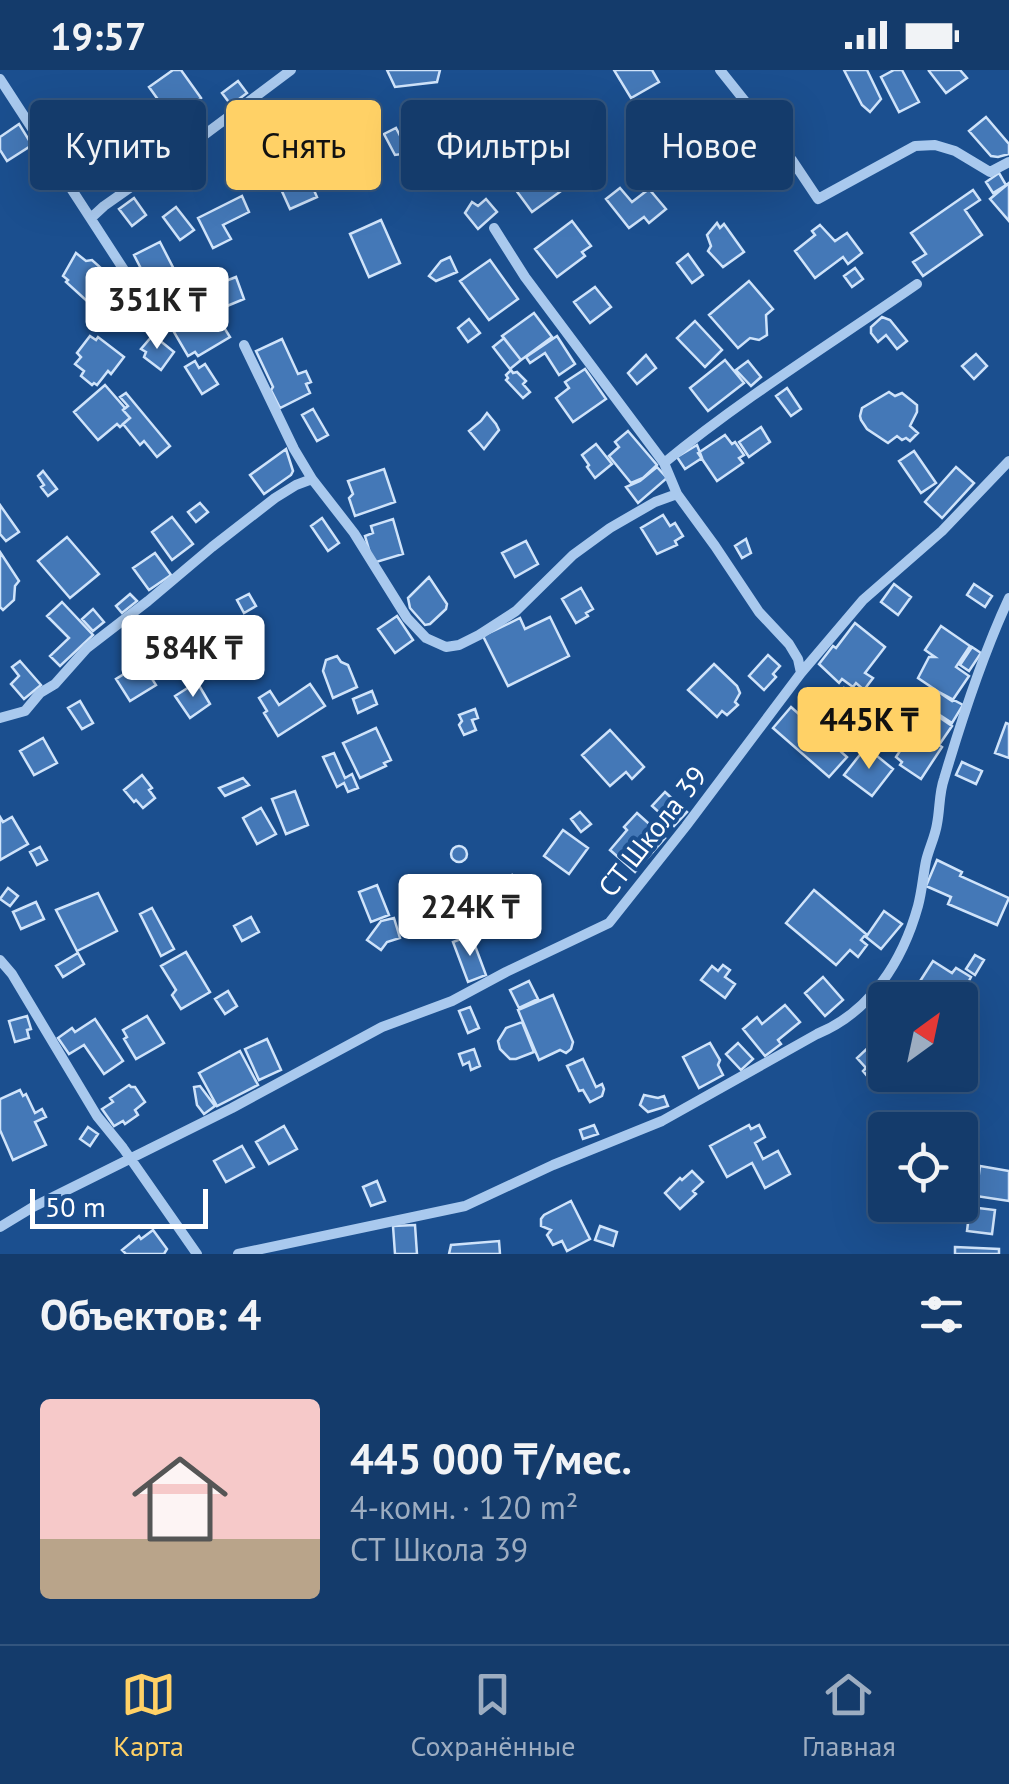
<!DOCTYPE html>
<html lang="ru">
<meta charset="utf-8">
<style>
:root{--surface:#143b6b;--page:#214673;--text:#f1f3f6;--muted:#9dadc1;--line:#33557e;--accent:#ffd166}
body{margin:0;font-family:"PT Sans",sans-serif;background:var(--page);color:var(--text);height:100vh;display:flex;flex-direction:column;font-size:38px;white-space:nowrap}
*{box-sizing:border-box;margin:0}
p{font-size:32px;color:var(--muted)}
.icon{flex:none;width:55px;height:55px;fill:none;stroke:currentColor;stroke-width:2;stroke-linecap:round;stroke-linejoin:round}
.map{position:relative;height:1184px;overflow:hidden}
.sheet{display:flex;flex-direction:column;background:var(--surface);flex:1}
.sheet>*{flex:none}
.hud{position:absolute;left:30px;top:30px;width:950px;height:90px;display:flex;gap:20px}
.needle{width:65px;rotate:33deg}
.fabs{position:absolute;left:868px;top:912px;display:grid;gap:20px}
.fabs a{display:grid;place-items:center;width:110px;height:110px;border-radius:10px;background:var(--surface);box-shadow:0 10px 40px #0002,0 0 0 2px var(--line);font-size:50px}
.scale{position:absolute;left:30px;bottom:25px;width:178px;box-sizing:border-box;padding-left:10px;border:5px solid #fff;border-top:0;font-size:28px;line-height:35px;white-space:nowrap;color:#fff;-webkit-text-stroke:8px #1b4f8f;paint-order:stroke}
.price{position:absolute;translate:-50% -85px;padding:0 22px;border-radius:10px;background:#fff;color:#222;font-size:32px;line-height:65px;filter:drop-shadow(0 2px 5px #0008)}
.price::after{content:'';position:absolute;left:50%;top:60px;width:30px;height:22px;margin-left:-15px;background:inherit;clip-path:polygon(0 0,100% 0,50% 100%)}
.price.selected{background:var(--accent);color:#111}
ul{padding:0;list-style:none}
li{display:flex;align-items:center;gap:30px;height:250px;padding:0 40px}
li+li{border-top:2px solid var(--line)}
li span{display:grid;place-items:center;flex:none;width:280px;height:200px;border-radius:10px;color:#555}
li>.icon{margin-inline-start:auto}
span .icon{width:120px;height:120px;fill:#fffc;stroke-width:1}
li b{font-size:42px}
h2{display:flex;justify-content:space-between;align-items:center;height:120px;padding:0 40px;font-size:42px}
.chip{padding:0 35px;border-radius:10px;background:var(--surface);box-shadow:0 10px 40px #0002,0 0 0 2px var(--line);font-size:35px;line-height:90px}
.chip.selected{background:var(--accent);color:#111}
.status{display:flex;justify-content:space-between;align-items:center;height:70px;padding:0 50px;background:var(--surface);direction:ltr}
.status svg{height:28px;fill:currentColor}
.menu{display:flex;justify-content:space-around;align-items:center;height:140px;border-top:2px solid var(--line);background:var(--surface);font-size:28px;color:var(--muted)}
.menu a{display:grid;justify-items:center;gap:5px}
.menu .selected{color:var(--accent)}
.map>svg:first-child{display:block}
.building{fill:#4478b7;stroke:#cfe3fa;stroke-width:2.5}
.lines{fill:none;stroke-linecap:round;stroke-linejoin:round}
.minor{stroke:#a9c9ee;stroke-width:10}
.labels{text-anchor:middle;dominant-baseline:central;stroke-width:8;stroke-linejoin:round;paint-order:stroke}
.street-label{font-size:28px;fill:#fff;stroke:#1b4f8f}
</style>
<div class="status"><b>19:57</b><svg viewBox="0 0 49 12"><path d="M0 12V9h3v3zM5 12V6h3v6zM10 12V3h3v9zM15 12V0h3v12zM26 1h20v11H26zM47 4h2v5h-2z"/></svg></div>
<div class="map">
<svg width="1009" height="1184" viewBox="0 0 1009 1184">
<rect width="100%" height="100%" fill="#1b4f8f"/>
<!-- building -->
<path class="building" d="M173,0h8l20,28 -29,21 -23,-32z
M387,0h53l-3,12 -42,5z
M614,0h38l7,12 -28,16z
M844,0h23l14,29 -11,13 -8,-7z
M894,0h8l17,32 -20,10 -18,-35z
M931,0h29l7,8 -21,15 -17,-22z
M238,11l9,12 -16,12 -9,-12z
M58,36l13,22 -26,15 -12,-21z
M986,47l23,27v10l-11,3 -7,-1 -22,-25z
M480,48l7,21 -23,8 -8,-20z
M683,48l20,22 -4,6 -5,-2 -9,7 -17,-20z
M19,54l13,21 -25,16 -7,-11v-13z
M396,58l13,25 -14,2 -11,-21z
M447,59l5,32 -24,4 -5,-32z
M69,76l9,14 -12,8 -9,-14z
M546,86l22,30 -36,26 -22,-30z
M137,95l4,7 -19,14 -5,-8z
M300,97l5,10 9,-5 6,3 1,8 -3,5h-5l4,9 -27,12 -14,-31z
M999,103l7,12 -13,8 -7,-11z
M1009,113v38l-19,-22z
M620,118l12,14 17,-13 17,20 -17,14 -5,-6 -15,11 -23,-29z
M973,120l7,10 -15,10 17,25 -59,41 -10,-14 13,-8 -15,-21z
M242,126l7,16 -26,13 8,14 -18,9 -15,-30z
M134,128l12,17 -14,11 -13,-17z
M486,129l11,13 -19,17 -13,-16 7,-11 6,4z
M176,137l18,23 -14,10 -17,-23z
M381,150l19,43 -31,14 -19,-43z
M572,151l19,25 -9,6 3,4 -28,21 -22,-28z
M717,153l3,5 4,-4 20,28 -21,15 -15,-16 3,-5 -4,-11z
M820,155l15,16 12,-8 15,20 -14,11 -5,-7 -28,21 -20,-27 20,-16 -3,-4z
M160,172l20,39 -26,13 -20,-39z
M76,183l10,8 6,-1 19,17 -3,3 3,2 -9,10 -3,-3 -11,13 -22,-20 2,-2 -5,-4z
M688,184l15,21 -11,8 -15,-20z
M450,187l7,15 -21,9 -7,-5 12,-15z
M490,190l28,39 -29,21 -29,-39z
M855,198l8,11 -11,8 -8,-11z
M236,207l8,22 -17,7 -9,-22z
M749,211l24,28 -7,6 1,20 -8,5 -9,-2 -12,10 -29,-33z
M595,217l16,20 -21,16 -16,-21z
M193,235l7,2 10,-2 20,32 -32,19 -3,-4 -7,4 -17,-29 15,-9 -3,-5z
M170,238l5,12 -15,7 -6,-12z
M534,243l18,24 -31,23 -19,-24z
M882,247l8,3 17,21 -10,8 -11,-14 -8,7 -7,-9v-6z
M469,249l11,14 -12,9 -10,-14z
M695,251l27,29 -17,17 -28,-29z
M153,265l21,17 -13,18 -17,-13 2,-5 -5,-3z
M90,266l6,4 2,-3 26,20 -13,17 -3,-3 -11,14 -3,-2 -2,2 -11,-9 3,-5 -9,-7 6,-7 -4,-4z
M557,266l18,28 -16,11 -14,-22 -15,10 -4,-6z
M504,268l17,22 -11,9 -17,-22z
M282,269l16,35 8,-3 5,11 -5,2 4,9 -30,15 -9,-18 2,-3 -17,-36z
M976,284l11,12 -13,13 -12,-13z
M646,285l10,13 -19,16 -9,-11z
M725,290l19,23 -36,28 -18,-23z
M195,291l4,7 6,-4 13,20 -16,10 -17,-27z
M748,291l13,16 -10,9 -15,-16z
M585,299l21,30 -33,23 -17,-24 13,-10 -4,-6z
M511,300l2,3 4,-1 9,9 -3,3 7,8 -7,6 -17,-18 2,-2 -2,-3z
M105,315l20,23 -2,2 7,8 -10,9 -3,-3 -19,16 -24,-28z
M787,318l14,21 -10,7 -15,-20z
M889,322l6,4 7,-3 15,12v7l-7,14 8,7 -8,8 -4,-3 -4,2 -5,-4 -9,7 -21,-14 -6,-9 -1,-4 2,-8z
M126,323l44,53 -13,11 -13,-16 -4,4 -17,-21 7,-6 -7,-8 5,-4 -8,-9z
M313,339l15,26 -11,6 -15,-26z
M487,343l9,11 3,6 -15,19 -15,-18 12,-10z
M761,357l9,15 -21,15 -10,-15z
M628,361l29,34 -14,13 -12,5 -22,-27 10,-9 -4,-5z
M725,365l7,9 3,-2 9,13 -5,3 4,5 -26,18 -19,-28z
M596,374l16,20 -17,14 -8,-11 2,-2 -7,-10z
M697,375l5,13 -17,11 -8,-12z
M286,379l7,22 -2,4 -27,19 -14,-19z
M914,381l22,32 -15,10 -22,-32z
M657,397l10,11 -29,25 -12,-16 14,-6z
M956,397l18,16 -32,35 -17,-16z
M384,399l11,33 -40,14 -6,-18 4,-4 -5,-13z
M43,401l14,18 -9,7 -7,-9 3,-2 -6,-9z
M200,433l8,9 -12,10 -8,-10z
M0,435l19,27 -13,9 -6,-7z
M663,445l7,11 5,-3 8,13 -8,5 2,4 -20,9 -16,-26z
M172,447l21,27 -21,16 -20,-28z
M322,448l17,25 -11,8 -17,-25z
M393,449l10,35 -30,9 -8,-27 8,-3 -2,-7z
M67,467l32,37 -29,24 -32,-37z
M746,469l5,14 -9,5 -7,-12z
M526,471l12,23 -23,13 -13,-24z
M0,482l19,29 -4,5 -1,14 -11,10 -3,-3z
M155,483l16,22 -22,15 -16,-22z
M429,507l18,27 -1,5 -16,15 -5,1 -15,-17 -2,-10z
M894,514l17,13 -13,18 -17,-13z
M974,514l18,12 -7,11 -18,-12z
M581,518l12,21 -7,4 2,3 -12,7 -14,-24z
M130,524l7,7 -15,12 -6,-7z
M249,524l7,12 -12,7 -7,-13z
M62,532l31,33 -33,31 -10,-10 19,-18 -22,-22z
M93,539l11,13 -11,9 -11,-12z
M397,546l16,24 -18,13 -17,-24z
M550,547l19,39 -61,30 -25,-50 37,-18 5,11z
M855,553l30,24 -20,26 8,5 -9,12 -8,-7 -3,4 -11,-8 -3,4 -20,-19 14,-18 3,2z
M941,556l29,20 -14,21 13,9 -17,25 -34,-23 11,-21h6l-10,-7z
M972,577l9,6 -12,18 -9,-6z
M768,585l12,11 -7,8 3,3 -12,13 -15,-14z
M337,586l4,6 7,3 9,22 -24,11 -10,-27 3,-11z
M20,591l21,24 -17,14 -13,-15 8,-8 -7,-9z
M142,593l14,22 -26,16 -14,-22z
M714,594l23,22 3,7 -5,9 3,3 -11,10 -5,-4 -5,6 -29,-27z
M197,612l13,22 -20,14 -15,-22z
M310,614l15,22 -47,30 -14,-23 3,-2 -8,-13 11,-7 9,14z
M844,618l41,30 -14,20 -11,-7 -5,8 -31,-23z
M372,621l5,13 -19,9 -5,-14z
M939,622l24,13 -11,18 -23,-15z
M80,631l13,22 -11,6 -14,-21z
M791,637l56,50 -18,20 -56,-49z
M475,639l3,9 -6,2 4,10 -12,5 -5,-10 3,-4 -3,-6z
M927,639l25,17 -13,19 3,2 -21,32 -21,-14 2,-3 -6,-5 15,-23 -19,-13 2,-2 -3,-2 5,-6 5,3 2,-2 15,10z
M1006,653l3,1v34l-14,-5z
M376,658l15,32 -7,3 2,3 -26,12 -17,-35z
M610,660l34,37 -12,12 -6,-7 -16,14 -28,-31z
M43,668l14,25 -23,12 -14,-24z
M866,677l27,22 -21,27 -28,-21z
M334,683l11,25 7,-4 6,14 -10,4 -4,-9 -7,4 -14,-30z
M962,692l20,9 -6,13 -20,-9z
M142,705l10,13 -3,2 6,8 -12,10 -7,-8 -2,2 -10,-12z
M243,708l6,7 -24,11 -6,-8z
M295,721l13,34 -22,9 -14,-35z
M665,722l22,20 -13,14 -22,-20z
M261,738l15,26 -19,10 -14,-26z
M580,742l11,12 -10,8 -10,-13z
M637,743l28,25 -30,34 -25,-22 17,-20 -3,-3z
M0,747l3,5 9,-5 16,27 -28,16z
M563,760l25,18 -19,26 -25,-18z
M451 784a8 8 0 1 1 16 0a8 8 0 1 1-16 0Z
M40,777l7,13 -10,5 -7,-13z
M937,790l25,12 -2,4 49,22 -12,27 -49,-21 3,-7 -25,-11z
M512,805l22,44 -7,3 1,3 -21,10 -25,-52 13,-7 3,6z
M480,814l7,18 -17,7 -7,-17 4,-1 -1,-2z
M377,815l12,30 -18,7 -12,-30z
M8,818l10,8 -8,10 -10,-7z
M814,820l52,44 -5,6 6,5 -9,12 -8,-7 -14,15 -50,-42z
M98,823l19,38 -40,20 -21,-41z
M36,832l8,17 -23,10 -8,-17z
M152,838l22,41 -13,7 -21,-42z
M884,841l18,13 -21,25 -15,-12z
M251,847l8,15 -17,9 -8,-15z
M394,848l6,20 -13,4 -6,8 -14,-10 14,-19z
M471,865l15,40 -18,7 -15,-40z
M186,882l24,40 -29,17 -9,-14 4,-5 -15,-24z
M78,883l6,11 -21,13 -7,-11z
M975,885l9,5 -9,15 -9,-6z
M933,891l19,12 4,-5 15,9 -12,23h-44l-14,-9 5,-7 9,5z
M723,895l7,5 -5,7 10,7 -10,14 -24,-18 11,-14 6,5z
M823,907l20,23 -18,16 -20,-23z
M529,911l9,18 -19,9 -9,-18z
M228,921l9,15 -12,8 -10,-15z
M553,925l20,47 -2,7 -5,4 -6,-3 -21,10 -21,-50z
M785,935l15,17 -22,18 3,4 -16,12 -22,-27 14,-12 5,7z
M470,937l9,21 -11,5 -9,-22z
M27,946l4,13 -4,1 2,8 -14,4 -6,-21z
M147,946l17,27 -28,16 -12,-20 3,-2 -4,-7z
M95,949l28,42 -19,13 -20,-29 -15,9 -11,-16 14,-10 3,4z
M522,952l12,30 -18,7h-6l-10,-10 -2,-8 8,-13z
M267,969l14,31 -22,10 -14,-31z
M874,972l11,12v21h14l-19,16 -17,-20 3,-3 -9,-10z
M710,973l10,17 -2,5 5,10 -24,13 -16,-31z
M738,973l15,16 -12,11 -15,-16z
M474,979l6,17 -9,4 -2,-8 -6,3 -4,-11z
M240,981l18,34 -41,21 -18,-33z
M583,989l13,28 6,-3 2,5 -2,7 -12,6 -7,-12 -4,1 -12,-25z
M129,1015l2,2h4l10,15 -10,8 3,5 -13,9 -2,-3 -9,5 -12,-17 11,-7 -3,-4z
M200,1016l15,20 -11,8 -7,-9 -3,-18z
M20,1020l3,6 3,-2 9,19 7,-4 4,8 -11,5 11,23 -33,15 -13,-30v-31z
M644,1025l14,3 6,-2 4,10 -20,6 -8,-7z
M594,1055l4,9 -15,5 -3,-9z
M749,1055l2,4 8,-4 6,12 -10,6 8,16 15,-8 12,23 -25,14 -13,-25 -25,14 -17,-31z
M284,1056l13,23 -28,15 -13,-22z
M88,1057l10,7 -8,12 -10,-7z
M242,1076l12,21 -28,15 -12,-21z
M980,1096l29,5v30l-33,-5z
M692,1101l11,11 -10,9 3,3 -16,15 -15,-16 15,-15 2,2z
M377,1111l8,20 -14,5 -8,-19z
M571,1131l19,38 -23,12 -5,-10 -9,4 -6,-10 4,-5 -10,-4v-7l3,-4z
M970,1137l25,3 -3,24 -25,-3z
M415,1155l2,29h-22l-2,-28z
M600,1156l17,6 -4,14 -18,-6z
M153,1160l14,19 -3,5h-38l-4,-4 17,-14 2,3z
M499,1171l1,13h-51l2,-9z
M955,1177l44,2v5h-44z"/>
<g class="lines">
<!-- minor -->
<path class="minor" d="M720,0l72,90 26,39 97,-53 20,-1 20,6 35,21 19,-10
M0,9l150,231
M91,148l13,-12 84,-59 103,-77
M494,158l31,49 139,186 13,31 38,52 44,66 30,32 9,15 3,14
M244,275l50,104 18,30 42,54 53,85 19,20 20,9 13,-2 20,-10 37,-24 57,-56 37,-27 45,-26 22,-8
M664,393c80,-66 168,-120 253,-179
M0,648l25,-7 15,-18 15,-9 32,-36 61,-47 64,-54 63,-49 21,-13 16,-6
M0,890l12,14 85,142 26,32 74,106
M0,1157l33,-20 199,-99 150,-81 70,-26 54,-29 103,-49 77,-97 115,-153 62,-73 79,-69 67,-70
M238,1184l227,-48 88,-41 109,-44 155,-87c54,-22 86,-74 101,-128 4,-15 5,-30 8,-45 3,-13 9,-24 11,-37 3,-15 2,-31 7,-45 18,-61 38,-123 65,-181"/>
</g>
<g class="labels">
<!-- street labels -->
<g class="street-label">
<text transform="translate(652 761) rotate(-52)">СТ Школа 39</text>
</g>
</g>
</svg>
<div class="fabs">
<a><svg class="needle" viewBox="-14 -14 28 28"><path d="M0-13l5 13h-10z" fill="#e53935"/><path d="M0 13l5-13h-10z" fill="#9dadc1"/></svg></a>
<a><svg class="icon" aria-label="locate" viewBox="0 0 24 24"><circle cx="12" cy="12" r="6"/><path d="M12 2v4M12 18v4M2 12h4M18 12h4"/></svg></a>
</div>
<div class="scale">50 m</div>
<b class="price" style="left:157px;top:282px">351K ₸</b>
<b class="price" style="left:193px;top:630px">584K ₸</b>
<b class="price selected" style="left:869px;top:702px">445K ₸</b>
<b class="price" style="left:470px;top:889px">224K ₸</b>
<div class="hud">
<a class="chip">Купить</a>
<a class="chip selected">Снять</a>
<a class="chip">Фильтры</a>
<a class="chip">Новое</a>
</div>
</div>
<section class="sheet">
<h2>Объектов: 4<svg class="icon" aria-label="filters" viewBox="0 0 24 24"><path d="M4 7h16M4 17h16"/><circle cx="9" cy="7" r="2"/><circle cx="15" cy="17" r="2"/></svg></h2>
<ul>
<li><span style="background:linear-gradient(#f6c9c9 70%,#b9a48a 0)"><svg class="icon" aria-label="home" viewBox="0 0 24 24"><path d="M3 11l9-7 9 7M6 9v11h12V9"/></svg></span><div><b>445 000 ₸/мес.</b><p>4-комн. · 120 m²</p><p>СТ Школа 39</p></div></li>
</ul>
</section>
<nav class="menu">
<a class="selected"><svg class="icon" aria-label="map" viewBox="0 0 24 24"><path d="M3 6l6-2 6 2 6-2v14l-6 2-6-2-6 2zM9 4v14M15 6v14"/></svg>Карта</a>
<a><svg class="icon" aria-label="saved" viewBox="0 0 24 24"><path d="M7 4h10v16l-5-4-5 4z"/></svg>Сохранённые</a>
<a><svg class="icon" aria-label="home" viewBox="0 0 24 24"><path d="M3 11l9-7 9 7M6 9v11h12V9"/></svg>Главная</a>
</nav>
